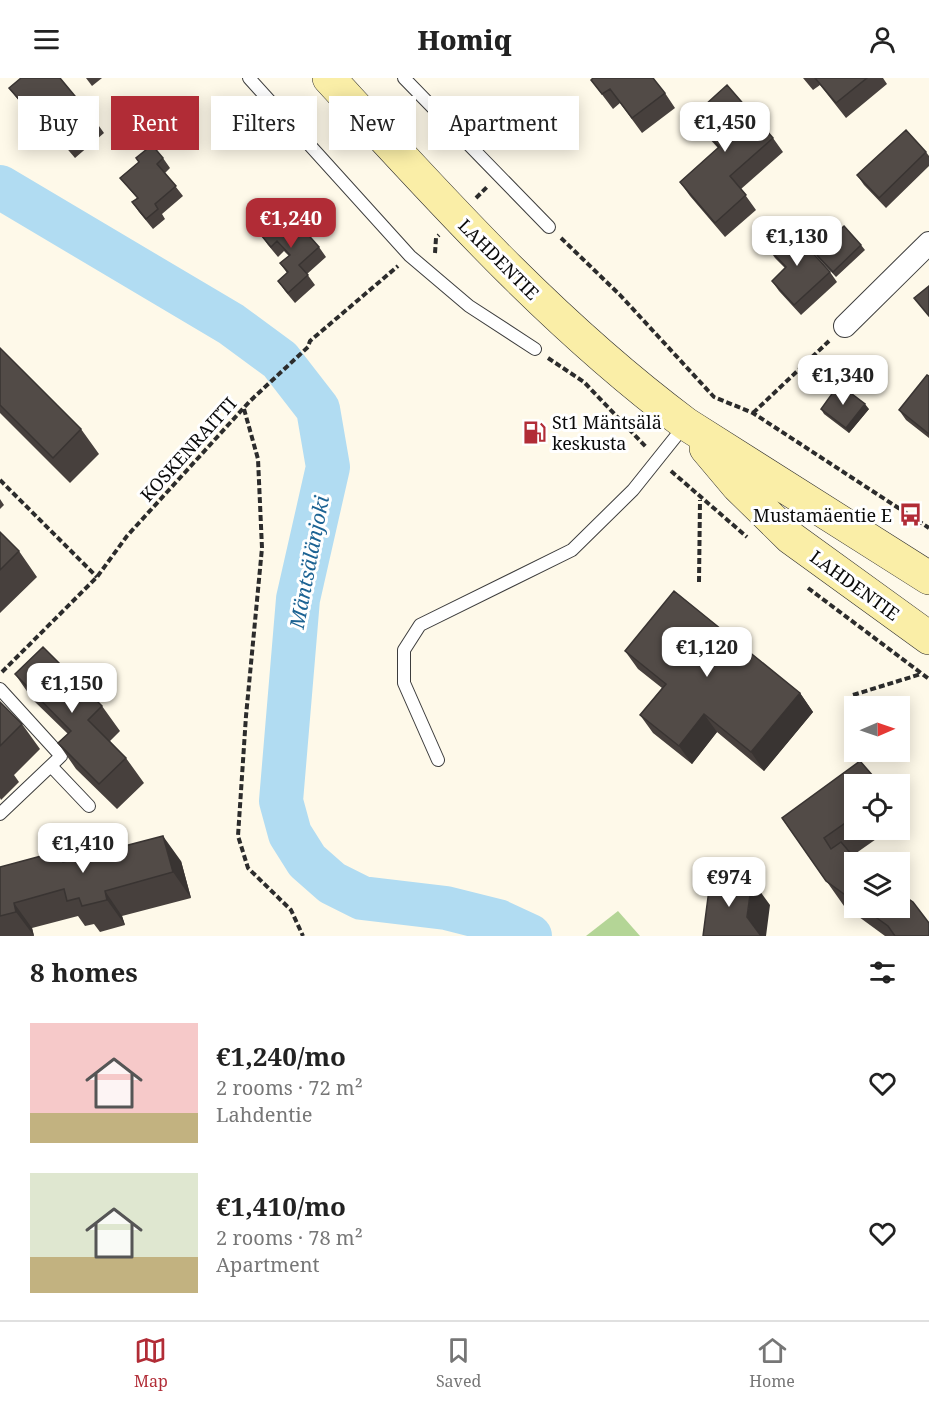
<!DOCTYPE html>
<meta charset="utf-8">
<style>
:root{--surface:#fff;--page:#f6f6f6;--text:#222;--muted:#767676;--line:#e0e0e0;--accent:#b12c36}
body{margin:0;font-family:"Noto Serif",serif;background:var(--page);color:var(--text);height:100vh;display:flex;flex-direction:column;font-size:22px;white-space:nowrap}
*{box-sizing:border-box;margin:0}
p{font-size:20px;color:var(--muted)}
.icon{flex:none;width:33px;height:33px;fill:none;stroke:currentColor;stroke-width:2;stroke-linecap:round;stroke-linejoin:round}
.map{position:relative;height:858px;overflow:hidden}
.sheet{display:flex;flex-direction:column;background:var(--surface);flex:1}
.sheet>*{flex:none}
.hud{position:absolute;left:18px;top:18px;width:600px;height:54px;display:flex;gap:12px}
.needle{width:39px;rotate:88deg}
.fabs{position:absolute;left:844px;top:618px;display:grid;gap:12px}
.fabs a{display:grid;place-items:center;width:66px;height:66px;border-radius:0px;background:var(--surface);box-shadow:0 3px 15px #0003;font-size:30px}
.price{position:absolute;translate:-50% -51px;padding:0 14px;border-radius:12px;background:#fff;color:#222;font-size:20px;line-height:39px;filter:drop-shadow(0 2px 3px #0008)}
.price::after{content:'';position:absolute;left:50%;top:36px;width:18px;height:14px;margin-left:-9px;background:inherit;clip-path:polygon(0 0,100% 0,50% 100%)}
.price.active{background:var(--accent);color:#fff}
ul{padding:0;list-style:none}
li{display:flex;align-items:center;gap:18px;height:150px;padding:0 30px}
li span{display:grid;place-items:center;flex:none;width:168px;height:120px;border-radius:0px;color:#555}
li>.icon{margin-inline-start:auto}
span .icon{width:72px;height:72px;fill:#fffc;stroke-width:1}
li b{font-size:26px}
h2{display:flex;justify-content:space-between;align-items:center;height:72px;padding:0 30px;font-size:26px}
.pill{padding:0 21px;border-radius:0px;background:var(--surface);box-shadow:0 3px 15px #0003;font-size:21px;line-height:54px}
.pill.active{background:var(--accent);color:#fff}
header{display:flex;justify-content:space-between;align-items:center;height:78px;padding:0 30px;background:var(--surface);font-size:27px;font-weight:800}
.dock{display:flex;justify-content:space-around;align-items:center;height:84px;border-top:2px solid var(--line);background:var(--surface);font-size:16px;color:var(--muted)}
.dock a{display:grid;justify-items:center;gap:3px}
.dock .active{color:var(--accent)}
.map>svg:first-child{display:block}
.forest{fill:#b4d596}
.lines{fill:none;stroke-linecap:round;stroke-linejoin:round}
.river{stroke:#b1dcf2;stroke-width:44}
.lane-casing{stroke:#3d3d3d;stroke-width:14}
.street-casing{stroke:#3d3d3d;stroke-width:24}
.secondary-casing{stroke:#2c2c2c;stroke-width:34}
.path{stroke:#2c2c2c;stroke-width:4;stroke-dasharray:6 3;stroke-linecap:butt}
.lane{stroke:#fff;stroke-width:12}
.street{stroke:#fff;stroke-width:22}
.secondary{stroke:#faeea7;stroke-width:33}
.wall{fill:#47403d}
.shaded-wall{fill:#393432}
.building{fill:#524b47;stroke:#393432;stroke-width:1.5}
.labels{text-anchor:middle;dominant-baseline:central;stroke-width:6;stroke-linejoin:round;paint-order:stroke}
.street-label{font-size:18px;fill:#0a0a0a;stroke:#fff}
.poi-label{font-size:18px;fill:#0a0a0a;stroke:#fff;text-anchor:start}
.water-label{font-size:20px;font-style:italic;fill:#1c6393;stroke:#fff}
</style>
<header><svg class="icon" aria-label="menu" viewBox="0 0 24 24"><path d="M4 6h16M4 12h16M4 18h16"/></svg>Homiq<svg class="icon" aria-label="person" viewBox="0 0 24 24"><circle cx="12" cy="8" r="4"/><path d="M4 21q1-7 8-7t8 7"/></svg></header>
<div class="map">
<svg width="929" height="858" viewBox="0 0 929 858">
<rect width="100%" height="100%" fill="#fef9e9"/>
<!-- forest -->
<path class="forest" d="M618,833l22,25h-54z"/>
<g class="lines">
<!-- river -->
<path class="river" d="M0,109l231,137 49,36 38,49 10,58 -30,132 -17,202 9,33 17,27 25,22 30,15 84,10 52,13 32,15"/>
<defs>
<path id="lane" d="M249,0l161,178 59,50 66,43
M404,0l145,149
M0,611l61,67 -61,58
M438,682l-34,-77v-33l16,-25 152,-75 61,-60 52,-65
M51,688l38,40"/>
<path id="street" d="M845,248l84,-83"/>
<path id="secondary" d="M329,0c112,122 223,246 357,346l243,154
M706,370l32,38 53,52 138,100"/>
</defs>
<!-- lane casing -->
<use href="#lane" class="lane-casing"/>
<!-- street casing -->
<use href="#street" class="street-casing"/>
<!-- secondary casing -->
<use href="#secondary" class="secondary-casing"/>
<!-- path -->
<path class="path" d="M476,120l12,-12
M561,160l59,57 94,102 39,16 176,115
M435,175l1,-15 3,-3
M548,280l36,24 62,65
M244,331l14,50 4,89 -16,168 -8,120 10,32 43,42 12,26
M753,335l76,-72
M671,393l76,66
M0,402l97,97
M699,504l1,-82
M808,510l121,91
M2,594l95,-95 30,-41 123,-135 58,-54 2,-6 88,-75
M853,617l68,-21"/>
<!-- lane -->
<use href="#lane" class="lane"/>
<!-- street -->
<use href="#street" class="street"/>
<!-- secondary -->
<use href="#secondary" class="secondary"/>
</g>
<!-- wall -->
<path class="wall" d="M86,0h16l-10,8z
M803,0h80l4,6 -41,34 -26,-33 -7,5z
M591,2l74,13 10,15 -33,25 -22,-30 -7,6z
M9,10l85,31 10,14 -29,25 -23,-27 -5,4 -27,-33z
M705,27l68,33 10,14 -42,37 15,21 -31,27 -35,-41 -10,-14 38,-34 -11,-12 -10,-15 12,-10z
M926,74l3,4v10l-43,42 -22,-23 -7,-10z
M136,80h27l7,10 -5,5 18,23 -21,18 3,5 -12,10 -14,-17 -7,-10 5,-4 -17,-20 19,-16z
M261,157l58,12 7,10 -19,17 8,11 -20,18 -10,-12 -7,-10 9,-8 -7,-10 9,-7 -5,-5 -6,6 -10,-12z
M861,167l4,5 -29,27 -18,-19 -3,-5z
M768,170l62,24 7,10 -36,33 -22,-24 -7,-10 13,-13 -10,-10z
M0,270l81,81 18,25 -29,29 -70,-70z
M929,298v62l-23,-18 -7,-10z
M821,331h48l-20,24 -25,-19z
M0,421l4,6 -4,4z
M0,454l19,19 18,26 -37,36z
M625,573l175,42 13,19 -49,59 -47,-39 -25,32 -39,-31 -13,-18 22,-27 -24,-19z
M15,596l87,32 18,25 -10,10 16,17 18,25 -27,26 -41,-40 -18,-26 10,-9 -35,-34z
M0,624l22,22 18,25 -26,26 5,7 -18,18 -1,-2z
M855,706v46h34l-37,26 3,6v46h45l29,28h-44l-41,-30 -62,-88z
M900,735l4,5 -4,3z
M67,783h114l10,37 -69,18 3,9 -25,7 -6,-8 -9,2 -7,-10 -46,12 2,8h-34v-69z"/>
<!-- shaded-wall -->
<path class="shaded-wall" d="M865,326l4,5 -20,24 -3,-5z
M800,615l13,19 -49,59 -13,-19z
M704,636l13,18 -25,32 -13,-18z
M163,758l18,25 10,37 -18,-26z
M60,773l18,25 -15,-14z
M752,802l18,25 -4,31h-6l-13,-19z
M105,813l17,25 3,9 -18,-25z
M14,825l18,25 2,8 -18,-24z"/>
<!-- building -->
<path class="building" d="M21,0h39l34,41 -30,24 -22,-27 -5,4 -28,-32z
M593,0h60l12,15 -33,25 -22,-29 -8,5 -11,-14z
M815,0h52l-31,25z
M727,7l46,53 -43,38 16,19 -31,28 -35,-41 39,-35 -22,-26 12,-11 -4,-5z
M906,52l20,22 -47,46 -22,-23z
M152,67l11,13 -6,6 19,22 -21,18 3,5 -12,10 -14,-17 6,-4 -18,-20 19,-16 -3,-4z
M288,134l31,35 -20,18 9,10 -20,18 -10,-12 10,-9 -8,-9 10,-8 -13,-14 -6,6 -10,-12z
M844,148l17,19 -28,27 -18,-19z
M790,150l40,44 -36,33 -22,-24 14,-14 -18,-19z
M929,208v30l-15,-18z
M0,270l81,81 -28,29 -53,-53z
M927,297l2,1v58l-30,-24z
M839,306l26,20 -19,24 -25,-19z
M0,454l19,19 -19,19z
M674,513l126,102 -49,59 -47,-38 -25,32 -39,-31 26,-31 -41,-33z
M43,569l59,59 -14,14 38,38 -27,26 -41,-41 13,-12 -56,-57z
M0,624l22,22 -22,22z
M860,683l20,23h-25v32l-31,22 7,11 10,-7 17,20h-3v40l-29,-21 -44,-63z
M163,758l10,36 -68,19 2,9 -25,6 -3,-8 -12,3 -3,-12 -50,14 2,9 -16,4v-49l60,-16 3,11z
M711,796l41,6 -5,37 14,19h-58z
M900,815l13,9 16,21v13h-34l-7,-10 -25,-18h37z"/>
<!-- icons -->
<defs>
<symbol id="fuel-bare" viewBox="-9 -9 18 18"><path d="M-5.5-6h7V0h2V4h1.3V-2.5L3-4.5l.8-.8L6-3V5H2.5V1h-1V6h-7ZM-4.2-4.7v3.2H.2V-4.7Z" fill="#b12c36" stroke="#fff" stroke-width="2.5" paint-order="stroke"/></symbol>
<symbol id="bus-bare" viewBox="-9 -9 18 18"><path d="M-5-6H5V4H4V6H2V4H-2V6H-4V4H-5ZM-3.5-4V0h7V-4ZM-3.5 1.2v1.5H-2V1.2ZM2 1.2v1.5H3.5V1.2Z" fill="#b12c36" stroke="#fff" stroke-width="2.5" paint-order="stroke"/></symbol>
</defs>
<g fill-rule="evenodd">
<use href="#fuel-bare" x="518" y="338" width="33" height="33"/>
<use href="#bus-bare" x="894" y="420" width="33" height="33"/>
</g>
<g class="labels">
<!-- street labels -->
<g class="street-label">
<text transform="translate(499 181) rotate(45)">LAHDENTIE</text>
<text transform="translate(188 371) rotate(-48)">KOSKENRAITTI</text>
<text transform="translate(855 507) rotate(36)">LAHDENTIE</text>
</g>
<!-- poi labels -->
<g class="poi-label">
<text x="552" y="344">St1 Mäntsälä<tspan x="552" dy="21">keskusta</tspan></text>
<text x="892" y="437" text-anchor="end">Mustamäentie E</text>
</g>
<!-- water labels -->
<g class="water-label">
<text transform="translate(309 484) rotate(-79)">Mäntsälänjoki</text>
</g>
</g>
</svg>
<div class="fabs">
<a><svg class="needle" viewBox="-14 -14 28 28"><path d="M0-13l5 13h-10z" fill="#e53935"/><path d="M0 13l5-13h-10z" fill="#767676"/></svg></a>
<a><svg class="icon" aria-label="locate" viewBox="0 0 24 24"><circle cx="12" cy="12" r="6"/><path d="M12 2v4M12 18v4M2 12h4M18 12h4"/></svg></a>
<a><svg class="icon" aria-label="layers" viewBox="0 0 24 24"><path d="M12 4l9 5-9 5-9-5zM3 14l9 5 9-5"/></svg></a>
</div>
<b class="price" style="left:725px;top:75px">€1,450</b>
<b class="price active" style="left:291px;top:171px">€1,240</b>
<b class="price" style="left:797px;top:189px">€1,130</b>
<b class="price" style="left:843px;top:328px">€1,340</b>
<b class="price" style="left:707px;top:600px">€1,120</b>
<b class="price" style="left:72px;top:636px">€1,150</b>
<b class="price" style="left:83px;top:796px">€1,410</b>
<b class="price" style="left:729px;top:830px">€974</b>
<div class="hud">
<a class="pill">Buy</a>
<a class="pill active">Rent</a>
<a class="pill">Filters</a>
<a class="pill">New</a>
<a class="pill">Apartment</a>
</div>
</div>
<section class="sheet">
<h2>8 homes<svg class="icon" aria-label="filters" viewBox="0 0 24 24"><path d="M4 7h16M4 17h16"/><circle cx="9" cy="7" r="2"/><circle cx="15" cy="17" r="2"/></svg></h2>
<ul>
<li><span style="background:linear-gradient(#f6c9c9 75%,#c2b280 0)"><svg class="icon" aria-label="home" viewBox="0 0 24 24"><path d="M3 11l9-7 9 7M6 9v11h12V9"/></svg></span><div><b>€1,240/mo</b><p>2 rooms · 72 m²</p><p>Lahdentie</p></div><svg class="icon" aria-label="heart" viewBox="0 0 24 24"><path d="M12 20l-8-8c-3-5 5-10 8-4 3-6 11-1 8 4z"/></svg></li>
<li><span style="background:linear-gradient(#dfe7d0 70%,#c2b280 0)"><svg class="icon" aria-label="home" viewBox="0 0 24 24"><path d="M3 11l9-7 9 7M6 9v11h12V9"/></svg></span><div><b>€1,410/mo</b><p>2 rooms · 78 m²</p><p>Apartment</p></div><svg class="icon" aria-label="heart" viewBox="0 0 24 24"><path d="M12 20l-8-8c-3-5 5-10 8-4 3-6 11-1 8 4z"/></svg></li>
</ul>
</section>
<nav class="dock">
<a class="active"><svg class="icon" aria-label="map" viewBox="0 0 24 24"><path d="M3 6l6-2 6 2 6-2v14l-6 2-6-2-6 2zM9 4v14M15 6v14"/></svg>Map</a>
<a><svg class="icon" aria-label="saved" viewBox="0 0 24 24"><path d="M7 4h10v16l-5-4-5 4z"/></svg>Saved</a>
<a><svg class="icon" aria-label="home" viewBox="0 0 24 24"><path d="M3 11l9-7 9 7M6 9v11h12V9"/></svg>Home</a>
</nav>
